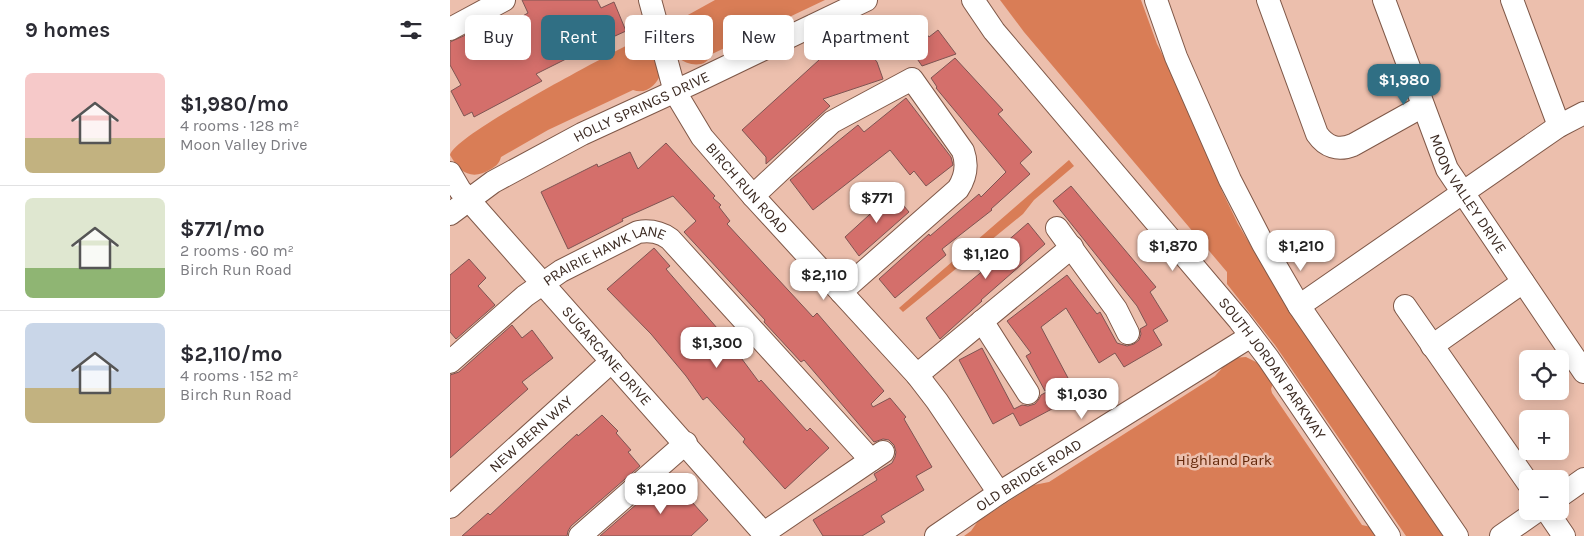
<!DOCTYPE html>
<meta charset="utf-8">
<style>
:root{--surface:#fff;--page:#f7f7f7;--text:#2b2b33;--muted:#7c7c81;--line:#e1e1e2;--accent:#306f84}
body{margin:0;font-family:Karla,sans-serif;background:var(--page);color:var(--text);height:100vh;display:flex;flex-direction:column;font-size:19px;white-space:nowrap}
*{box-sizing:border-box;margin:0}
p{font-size:16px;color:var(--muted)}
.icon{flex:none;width:28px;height:28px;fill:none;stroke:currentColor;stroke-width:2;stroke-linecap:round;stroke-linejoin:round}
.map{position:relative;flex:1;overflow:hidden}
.panel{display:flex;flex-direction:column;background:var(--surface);width:450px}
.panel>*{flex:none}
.hud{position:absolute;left:15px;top:15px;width:475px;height:45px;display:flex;gap:10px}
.controls{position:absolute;left:1069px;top:350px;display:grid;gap:10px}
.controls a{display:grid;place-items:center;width:50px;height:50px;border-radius:8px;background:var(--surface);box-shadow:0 2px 12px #0003;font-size:25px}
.price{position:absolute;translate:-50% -42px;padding:0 11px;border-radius:10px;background:#fff;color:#222;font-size:16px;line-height:32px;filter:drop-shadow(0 1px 2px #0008)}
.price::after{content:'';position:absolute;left:50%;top:30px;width:15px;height:11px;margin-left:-8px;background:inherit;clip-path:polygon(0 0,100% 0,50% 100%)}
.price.selected{background:var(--accent);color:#fff}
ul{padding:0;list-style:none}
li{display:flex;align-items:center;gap:15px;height:125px;padding:0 25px}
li+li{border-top:1px solid var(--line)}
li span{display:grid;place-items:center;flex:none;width:140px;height:100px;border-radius:8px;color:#555}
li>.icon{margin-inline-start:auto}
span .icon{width:60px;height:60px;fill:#fffc;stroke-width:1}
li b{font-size:21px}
h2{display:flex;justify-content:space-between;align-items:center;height:60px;padding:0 25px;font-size:21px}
.chip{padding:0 18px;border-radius:8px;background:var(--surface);box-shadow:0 2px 12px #0003;font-size:18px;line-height:45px}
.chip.selected{background:var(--accent);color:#fff}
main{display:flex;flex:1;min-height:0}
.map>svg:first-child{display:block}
.green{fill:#d97d56}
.building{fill:#d46f6b;stroke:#7f5452}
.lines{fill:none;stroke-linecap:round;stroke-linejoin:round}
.minor-casing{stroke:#7f5848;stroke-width:24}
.minor{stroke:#fff;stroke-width:22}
.labels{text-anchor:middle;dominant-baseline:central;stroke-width:5;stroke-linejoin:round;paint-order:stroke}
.street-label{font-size:15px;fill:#3c2b23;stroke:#ecbfad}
.park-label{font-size:15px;fill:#612608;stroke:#ecbfad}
</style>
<main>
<section class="panel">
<h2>9 homes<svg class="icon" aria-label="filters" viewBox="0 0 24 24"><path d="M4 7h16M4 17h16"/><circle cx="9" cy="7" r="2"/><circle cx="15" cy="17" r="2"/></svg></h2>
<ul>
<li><span style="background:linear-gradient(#f6c9c9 65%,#c2b280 0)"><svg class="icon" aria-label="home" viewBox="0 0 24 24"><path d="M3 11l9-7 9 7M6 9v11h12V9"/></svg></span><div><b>$1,980/mo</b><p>4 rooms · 128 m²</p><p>Moon Valley Drive</p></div></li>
<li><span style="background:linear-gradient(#dfe7d0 70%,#8fb573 0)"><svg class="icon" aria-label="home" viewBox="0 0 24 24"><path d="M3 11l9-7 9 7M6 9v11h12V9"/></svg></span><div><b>$771/mo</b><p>2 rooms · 60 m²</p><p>Birch Run Road</p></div></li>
<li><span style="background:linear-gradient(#c9d6e8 65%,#c2b280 0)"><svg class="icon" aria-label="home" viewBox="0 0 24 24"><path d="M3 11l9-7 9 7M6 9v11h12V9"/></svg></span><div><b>$2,110/mo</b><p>4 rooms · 152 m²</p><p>Birch Run Road</p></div></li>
</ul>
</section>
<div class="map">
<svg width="1134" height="536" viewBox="0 0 1134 536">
<rect width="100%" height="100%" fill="#ecbfad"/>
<!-- green -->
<path class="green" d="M265,0h110l-113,54c-6,15 -24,12 -35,3l-9,-31z
M550,0h141l16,44 35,68 30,79 16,33 19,32 191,280h-42l-131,-191 -48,-61v-12l-203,-240z
M198,34l13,39c-4,12 -15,22 -28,17l-85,40 -47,27c-2,7 -5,9 -10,12 -19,12 -31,4 -41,-14 6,-22 169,-105 198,-121z
M619,160l5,6 -40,34 -11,14 -120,98 -4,-4z
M796,357l12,6 15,20 -2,6 1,4 90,132 9,2 7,9h-414l7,-5 7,-10 56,-36 15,-3 166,-106c12,-12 11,-18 31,-19z"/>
<!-- building -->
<path class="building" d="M72,0h75l4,8 13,-6 12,29 -44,20 -46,23 6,7 -68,36 -2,-5 -8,4 -13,-25 10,-6 -11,-20v-23l18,-8 5,10 55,-31z
M466,20l13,17 9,-7 18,24 -34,12 -13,-19 -5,4 -11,-14z
M410,41l17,21 6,17 -60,20 7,7 -64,58v-7l-24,-27 77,-70 -1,-4z
M505,58l48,52 -5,4 34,38 -12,11 10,11 -39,35 1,1 -50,39 4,6 -51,43 -16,-19 50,-45 1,2 49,-42 2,3 25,-25 -70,-84 1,-1 -6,-9z
M456,98l45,59 2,8 -27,21 -12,-15 -4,4 -20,-25 -77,60 -23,-30 68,-55 6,7z
M216,143l49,53 -2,2 8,7 -2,2 11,14 -3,3 86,93 4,-4 67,78 -13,13 2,3 17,-9 16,19 -2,2 28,48 -16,9 8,14 -43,26 4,6 -23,14h-39l-10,-16 64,-40 -3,-6 18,-11 3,-6 1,-5 -2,-7 -5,-5 -6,-1 -9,3 -70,-82 -3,2 -37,-40 1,-2 -81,-88 12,-11 -23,-25 -51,23 1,2 -55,28 -27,-57 56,-28 1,3 32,-15 8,17z
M621,186l85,101 -6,5 18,29 -15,9 9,15 -38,22 -9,-14 -16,10 -33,-55 -25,19 27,51 -23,13 -19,-35 5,-3 -24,-32 60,-46 30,39 3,-2 17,31 10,3 7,-2 5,-4 2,-6 -1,-5 7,-4 -10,-19 -84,-105z
M443,193l16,19 -50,44 -14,-19z
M578,223l17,21 -64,56 1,1 -42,38 -14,-21 59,-49 -4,-5z
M204,248l16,18 -4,3 64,74 29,39 2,-2 46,51 3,-3 19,20 -44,41 -42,-47 2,-3 -38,-42 -4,3 -17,-24 -35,-42 -44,-45z
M19,259l17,19 -8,8 17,19 -39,34 -6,-7v-57z
M62,325l10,13 10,-8 21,28 -31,24 6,7 -78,69v-83l9,-3z
M532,348l32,61 8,-4 6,1 7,-2 4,-5 2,-4 15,-8 9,15 -45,24 -7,-13 -20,11 -34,-64z
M152,415l16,16 -2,2 15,17 -3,2 12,14 -69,60 -3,5 -1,5h-105l26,-23 2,2 63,-59 24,-22 1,2z
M219,476l39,44 -17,16h-91z"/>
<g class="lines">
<defs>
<g id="minor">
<path id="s1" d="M200,0l25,92 27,45 51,59 164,179 20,26 62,92"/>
<path id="s2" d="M523,0l21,31 245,289 29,38 121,178"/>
<path d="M706,0l20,57 54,123 33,64 36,62 158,230"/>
<path d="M818,0l49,134c9,13 21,17 36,11l70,-39"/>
<path id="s3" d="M934,0l63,169 137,203"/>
<path d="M1062,0l47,126"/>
<path d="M0,29l54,-29"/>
<path id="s4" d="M0,173l10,17 306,346"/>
<path d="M303,196l79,-74 80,-43 51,72c5,14 3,26 -5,38l-117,103"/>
<path id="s5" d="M0,214l43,-32 89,-48 113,-52 171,-82"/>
<path d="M607,228l59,81 12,24"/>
<path d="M849,306l260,-180 25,-13"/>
<path d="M955,306l123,177"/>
<path d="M532,321l46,72"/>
<path d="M982,346l91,-64"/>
<path id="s6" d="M0,362l75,-66 36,-25 77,-39c13,-2 22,0 32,7l201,221"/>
<path d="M467,375l155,-128"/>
<path d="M1110,496l24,-17"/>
<path id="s7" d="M0,507l162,-146"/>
<path d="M1097,511l17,25"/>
<path d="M314,533l119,-81"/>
<path d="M130,536l106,-93"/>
<path id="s8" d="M486,536l63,-43 252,-157"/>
<path d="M1051,536l36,-25"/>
</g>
</defs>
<!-- minor casing -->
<use href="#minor" class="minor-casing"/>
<!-- minor -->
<use href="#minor" class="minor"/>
</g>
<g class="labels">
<!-- street labels -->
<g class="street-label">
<text stroke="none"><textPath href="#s5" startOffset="220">HOLLY SPRINGS DRIVE</textPath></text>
<text stroke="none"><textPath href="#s1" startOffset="216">BIRCH RUN ROAD</textPath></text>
<text stroke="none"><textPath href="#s3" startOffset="212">MOON VALLEY DRIVE</textPath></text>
<text stroke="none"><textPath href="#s6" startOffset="191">PRAIRIE HAWK LANE</textPath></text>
<text stroke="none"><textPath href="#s4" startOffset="241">SUGARCANE DRIVE</textPath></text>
<text stroke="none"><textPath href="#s2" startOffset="475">SOUTH JORDAN PARKWAY</textPath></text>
<text stroke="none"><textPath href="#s7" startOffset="109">NEW BERN WAY</textPath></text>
<text stroke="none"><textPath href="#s8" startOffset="111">OLD BRIDGE ROAD</textPath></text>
</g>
<!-- park labels -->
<g class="park-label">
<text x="774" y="460">Highland Park</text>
</g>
</g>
</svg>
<div class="controls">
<a><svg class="icon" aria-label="locate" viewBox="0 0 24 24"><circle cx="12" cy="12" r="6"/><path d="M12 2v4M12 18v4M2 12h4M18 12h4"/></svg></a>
<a>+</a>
<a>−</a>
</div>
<b class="price selected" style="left:954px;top:106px">$1,980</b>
<b class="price" style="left:427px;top:224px">$771</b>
<b class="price" style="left:723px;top:272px">$1,870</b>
<b class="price" style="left:851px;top:272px">$1,210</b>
<b class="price" style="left:536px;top:280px">$1,120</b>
<b class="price" style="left:374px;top:301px">$2,110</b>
<b class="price" style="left:267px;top:369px">$1,300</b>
<b class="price" style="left:632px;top:420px">$1,030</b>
<b class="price" style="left:211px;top:515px">$1,200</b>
<div class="hud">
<a class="chip">Buy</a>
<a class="chip selected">Rent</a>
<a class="chip">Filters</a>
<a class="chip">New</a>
<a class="chip">Apartment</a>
</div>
</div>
</main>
